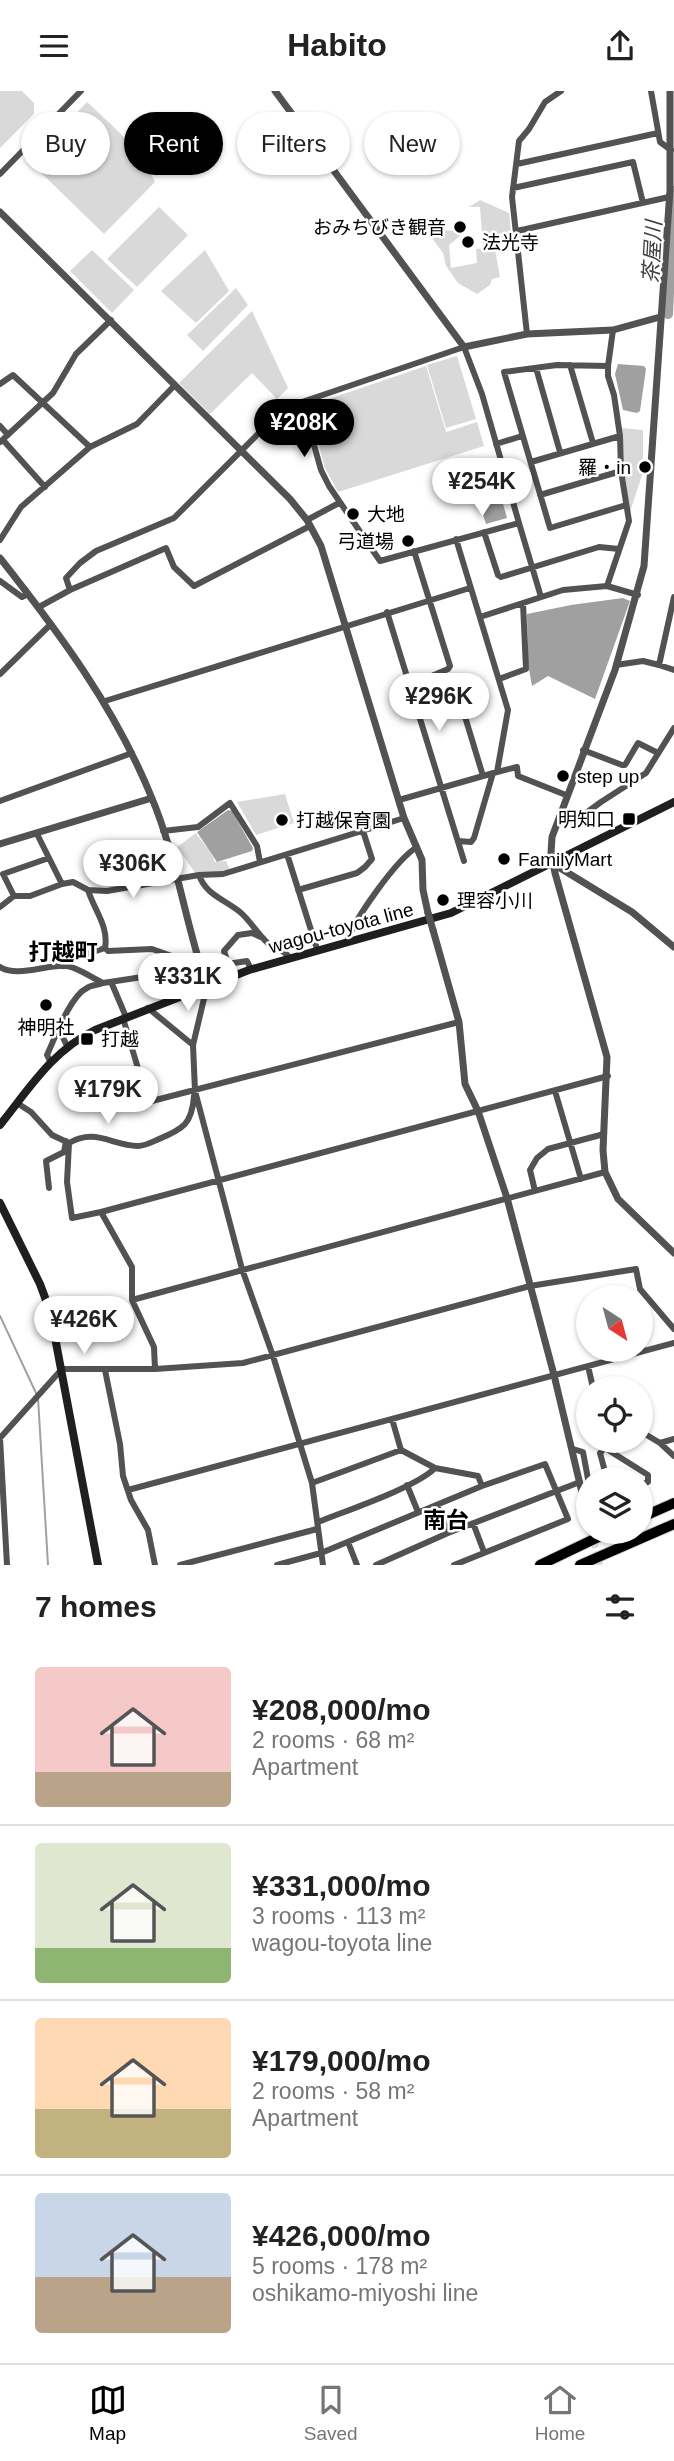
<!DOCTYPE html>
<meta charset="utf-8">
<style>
:root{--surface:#fff;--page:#f6f6f6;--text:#222;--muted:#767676;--line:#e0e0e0;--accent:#000}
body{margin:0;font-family:Helvetica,"Noto Sans JP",sans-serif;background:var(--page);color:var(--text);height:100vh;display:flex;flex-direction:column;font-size:26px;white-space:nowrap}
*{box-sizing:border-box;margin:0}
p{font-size:23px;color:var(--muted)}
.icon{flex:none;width:38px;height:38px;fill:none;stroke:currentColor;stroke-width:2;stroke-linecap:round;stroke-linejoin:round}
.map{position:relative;height:1474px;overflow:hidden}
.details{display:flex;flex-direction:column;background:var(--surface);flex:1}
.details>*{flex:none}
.hud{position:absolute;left:21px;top:21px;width:634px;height:63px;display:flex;gap:14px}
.needle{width:46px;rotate:144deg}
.buttons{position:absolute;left:576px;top:1194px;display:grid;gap:14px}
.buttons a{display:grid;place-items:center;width:77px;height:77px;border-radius:50%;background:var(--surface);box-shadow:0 2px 5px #0004;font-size:35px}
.price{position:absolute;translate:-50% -60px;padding:0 16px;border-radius:24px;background:#fff;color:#222;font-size:23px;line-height:46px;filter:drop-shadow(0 2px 4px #0008)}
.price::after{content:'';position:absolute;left:50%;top:42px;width:21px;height:16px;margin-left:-10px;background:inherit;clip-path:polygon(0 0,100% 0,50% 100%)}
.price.selected{background:var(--accent);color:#fff}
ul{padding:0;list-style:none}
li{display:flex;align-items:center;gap:21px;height:175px;padding:0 35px}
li+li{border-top:2px solid var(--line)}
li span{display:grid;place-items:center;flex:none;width:196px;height:140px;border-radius:7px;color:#555}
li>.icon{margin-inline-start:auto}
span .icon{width:84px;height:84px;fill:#fffc;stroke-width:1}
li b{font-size:30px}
h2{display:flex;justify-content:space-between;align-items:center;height:84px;padding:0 35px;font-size:30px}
.tag{padding:0 24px;border-radius:32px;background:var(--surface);box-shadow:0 2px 5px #0004;font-size:24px;line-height:63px}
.tag.selected{background:var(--accent);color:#fff}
header{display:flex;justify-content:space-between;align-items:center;height:91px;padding:0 35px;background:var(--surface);font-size:32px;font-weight:600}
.tabs{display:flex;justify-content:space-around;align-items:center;height:98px;border-top:2px solid var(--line);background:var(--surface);font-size:19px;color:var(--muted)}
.tabs a{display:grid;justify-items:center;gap:4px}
.tabs .selected{color:var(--accent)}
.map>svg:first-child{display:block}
.green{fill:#d9d9d9}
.water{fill:#a0a0a0}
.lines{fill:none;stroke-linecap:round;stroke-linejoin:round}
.stream{stroke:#a0a0a0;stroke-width:2}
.river{stroke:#a0a0a0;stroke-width:10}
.tertiary-tunnel{stroke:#d9d9d9;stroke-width:7;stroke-dasharray:7 3.5;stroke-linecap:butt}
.trunk-casing{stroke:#dbdbdb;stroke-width:12}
.minor{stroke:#525252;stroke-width:6}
.tertiary{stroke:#525252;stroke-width:7}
.secondary{stroke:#1f1f1f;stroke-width:8}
.trunk{stroke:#000;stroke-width:10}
.tertiary-bridge{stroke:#525252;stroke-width:7}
.poi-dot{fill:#000;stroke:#fff;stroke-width:2.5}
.labels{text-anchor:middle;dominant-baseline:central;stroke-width:5;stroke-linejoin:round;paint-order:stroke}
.poi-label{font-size:19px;fill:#000;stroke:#fff;text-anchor:start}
.street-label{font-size:19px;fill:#000;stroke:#fff}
.water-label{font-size:21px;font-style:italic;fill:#414141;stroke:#fff}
.quarter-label{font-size:23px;font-weight:bold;fill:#000;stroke:#fff}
</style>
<header><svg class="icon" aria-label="menu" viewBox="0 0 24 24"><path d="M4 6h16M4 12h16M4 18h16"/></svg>Habito<svg class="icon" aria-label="share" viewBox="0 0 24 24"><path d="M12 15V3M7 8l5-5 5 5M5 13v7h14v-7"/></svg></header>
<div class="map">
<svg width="674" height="1474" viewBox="0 0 674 1474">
<rect width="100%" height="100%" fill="#fff"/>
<!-- green -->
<path class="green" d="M0,0h22l12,12v11l-34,34z
M87,11c26,24 54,48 68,80l-51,52 -74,-72z
M480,109l29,13 2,19 -16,18 5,27 -8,2 -2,6 -13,9 -19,-11 -12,-17 -3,-13 -14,-19 5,-4 27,1v4l-12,10 2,23 26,-5 -1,-14 7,-1 -3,-41h-11z
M159,116l29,28 -51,52 -30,-28z
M92,159l42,40 -22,23 -42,-42z
M205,159l24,41 -33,32 -35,-32z
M236,197l12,17 -45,46 -16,-16z
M252,220l36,77 -11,11 -25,-26 -42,41 -31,-31z
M457,265l19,63 -30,9 -19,-63z
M426,275l20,66 31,-10 7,24 -146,46 -13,-24 -17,-62z
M622,337l21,2v42l-13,40 -6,-42z
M285,703l9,29 -38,12 -19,-33z
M196,742c6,9 16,19 19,29l11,-1 4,9 -34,4 -19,-27z"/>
<!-- water -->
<path class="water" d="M618,273l26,2 2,3 -6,42 -3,2 -14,-3 -8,-36z
M498,395l9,32 -21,6 -10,-31z
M623,507l7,3 -35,98 -47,-23 -16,10 -4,-22 -1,-50 44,-9z
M228,719l4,1 21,37 -1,3 -35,11 -20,-30z"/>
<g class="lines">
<!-- stream -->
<path class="stream" d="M0,1225l36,77
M38,1307l10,167"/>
<!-- river -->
<path class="river" d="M668,223l6,-123"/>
<!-- tertiary-tunnel -->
<path class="tertiary-tunnel" d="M591,1440l9,34"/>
<defs>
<path id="trunk" d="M640,1427l34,-15
M540,1474l71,-34
M580,1474l94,-41"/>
</defs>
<!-- trunk casing -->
<use href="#trunk" class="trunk-casing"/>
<!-- minor -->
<path class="minor" d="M651,0l9,51 11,8
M517,73l141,-31
M0,83l81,-83
M513,97l120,-26 10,41
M517,140l152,-34
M527,243l-15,-137 7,-56 10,-12 16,-27 16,-11
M570,274l23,78
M608,275l5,-36
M536,277l24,84
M0,293l13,-9 77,72
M0,335l8,9
M3,349l42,47
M0,351l53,-49 23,-39 35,-34
M496,353l26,-8
M531,371l89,-26
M540,404l81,-24
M307,429l32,-17
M519,432l22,74
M484,441l14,43 3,2 98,-30 20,2
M0,449l21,-33 69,-60 47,-23 38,-39
M414,460l36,115 -2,3 -21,9 5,16 24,-7 27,89
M0,490l22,16 6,-3
M607,495l22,-65 -8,-50 -1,-35 -6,-41 -6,-19v-10l-51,-1 -53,7 46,156 76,-23
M70,499l96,-42 8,19 20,19 116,-60
M674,506l-15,68 15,5
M39,516l31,-17 -4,-12 14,-15 16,-12 78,-33 97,-97 12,-9 19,-10 162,-55 18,47 37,129 -139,38 -51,-75 -8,-16 -19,-68
M387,521l77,249
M480,526l83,-27 44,-4 31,9
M616,574l27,-4 16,4
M0,583l51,-50
M499,588l27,-10 -3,-66
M414,609l18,-6
M105,610l365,-113
M583,659l39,15h3l13,-22 20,10
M497,681l20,-5 1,9 48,19
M399,709l98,-28 11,-62 -52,-171
M0,710l132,-48
M558,732l13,1 30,-22 45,-29 28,-45
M163,740l35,-4 32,-24 27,43 3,16
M37,743l25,50
M458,750l13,1 3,-4 19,-65
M287,763l30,95
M199,784c7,20 25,24 41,37 11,9 20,26 30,33 7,5 14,5 19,12
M88,799c6,20 21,36 17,58
M298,799l59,-17 8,-6 7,-8 -9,-28
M14,805l-11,-22 46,-16
M0,816l14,-11h16l32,-12 11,-2 15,8 19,1 92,-16 24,-1 181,-56
M347,851c7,-23 50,-83 70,-95
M228,873l-4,-13 14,-16 14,-2 11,5
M63,875l3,-5 39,-13 3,3 44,-2 48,17
M0,876c17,11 47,-3 67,-1 12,2 25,12 36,17
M112,893l14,33
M207,895l-14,59 2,46 47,178 31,87 39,127 11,82
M148,917l45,37
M123,927l25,84 311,-80
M59,938l8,17
M50,970l-3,-6c8,-17 23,-59 40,-67 4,-3 11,-3 16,-5l144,-22 4,8
M555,1000l26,88
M17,1012l14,9 21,23 17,8c26,-15 42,2 69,3 7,0 14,-4 21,-7 24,-10 33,-15 35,-43
M69,1052l-2,39 5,36 29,-6
M49,1097l-3,-27 18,-9 2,-11
M535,1100l-5,-21 7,-12 11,-9 56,-15
M132,1209l473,-128
M588,1275l5,22
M155,1278l-1,-22 -22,-47v-33l-31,-55 507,-136
M105,1279l15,74 3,32 8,24 17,30 7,35
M392,1328l9,31 34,18 43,8 4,10
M640,1340l20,12 14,13
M0,1347l62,-69h93l88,-6 287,-77 106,-17 4,20 34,40
M0,1347l7,127
M660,1352l14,-4
M573,1358l10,3 5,27
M607,1388l-7,-26 5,-5 43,27v7l-8,3
M312,1392l89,-33
M407,1394l11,27
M128,1399l546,-147
M437,1414l11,28
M318,1431c27,-11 99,-35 117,-54
M473,1432l11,29
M348,1451l9,23
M180,1474l137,-36
M277,1474l44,-12 161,-67 63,-22 23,55 -114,46
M376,1474l72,-32 132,-51"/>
<!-- tertiary -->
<path class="tertiary" d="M275,0l189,256 63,-13 86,-4 47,-13
M670,0v99l-26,376 -29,104 -63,167 -1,16 4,20 52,184 -4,93 2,22 13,27 56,54
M0,121l290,287 17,21 14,26 83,272 18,42 1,30 5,23
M0,467c60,76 114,148 151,238 26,61 34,128 56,190
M0,753l152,-46
M554,769l6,8 72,44 42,35
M433,839l26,92 6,62 13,27 29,87 47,177 34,143"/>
<!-- secondary -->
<path class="secondary" d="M0,1034c29,-36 52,-74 95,-95l154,-60 202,-57 223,-111
M0,1112l40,81 10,27 48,254"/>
<!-- trunk -->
<use href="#trunk" class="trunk"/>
<!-- tertiary-bridge -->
<path class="tertiary-bridge" d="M428,822l5,17"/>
</g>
<!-- markers -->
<g class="poi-dot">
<circle cx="460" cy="136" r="7"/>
<circle cx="468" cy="151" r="7"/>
<circle cx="645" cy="376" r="7"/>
<circle cx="353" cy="423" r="7"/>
<circle cx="408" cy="450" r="7"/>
<circle cx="563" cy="685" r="7"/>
<rect x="622" y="721" width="14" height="14" rx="3.5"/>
<circle cx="282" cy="729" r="7"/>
<circle cx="504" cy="768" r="7"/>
<circle cx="443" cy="809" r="7"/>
<circle cx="46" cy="914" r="7"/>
<rect x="80" y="941" width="14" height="14" rx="3.5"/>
</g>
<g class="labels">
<!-- poi labels -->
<g class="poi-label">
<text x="446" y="136" text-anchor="end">おみちびき観音</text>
<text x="482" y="151">法光寺</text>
<text x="631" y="376" text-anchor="end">羅・in</text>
<text x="367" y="423">大地</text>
<text x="394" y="450" text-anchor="end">弓道場</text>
<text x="577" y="685">step up</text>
<text x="615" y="728" text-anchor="end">明知口</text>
<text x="296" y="729">打越保育園</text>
<text x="518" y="768">FamilyMart</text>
<text x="457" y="809">理容小川</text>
<text x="46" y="936" text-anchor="middle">神明社</text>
<text x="101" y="948">打越</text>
</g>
<!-- street labels -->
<g class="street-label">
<text transform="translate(341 837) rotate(-15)">wagou-toyota line</text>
</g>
<!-- water labels -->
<g class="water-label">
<text transform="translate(652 161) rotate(-87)">茶屋川</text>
</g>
<!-- quarter labels -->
<g class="quarter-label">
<text x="63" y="861">打越町</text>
<text x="446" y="1429">南台</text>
</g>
</g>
</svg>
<div class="buttons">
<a><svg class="needle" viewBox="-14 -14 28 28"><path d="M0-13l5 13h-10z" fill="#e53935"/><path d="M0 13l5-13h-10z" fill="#767676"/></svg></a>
<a><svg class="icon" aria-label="locate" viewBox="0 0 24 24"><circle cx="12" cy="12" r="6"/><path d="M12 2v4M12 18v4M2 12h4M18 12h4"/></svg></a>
<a><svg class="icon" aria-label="layers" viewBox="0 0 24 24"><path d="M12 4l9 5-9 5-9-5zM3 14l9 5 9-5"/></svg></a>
</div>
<b class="price selected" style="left:304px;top:368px">¥208K</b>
<b class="price" style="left:482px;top:427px">¥254K</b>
<b class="price" style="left:439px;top:642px">¥296K</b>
<b class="price" style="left:133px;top:809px">¥306K</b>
<b class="price" style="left:188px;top:922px">¥331K</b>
<b class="price" style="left:108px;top:1035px">¥179K</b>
<b class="price" style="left:84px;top:1265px">¥426K</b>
<div class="hud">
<a class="tag">Buy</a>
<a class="tag selected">Rent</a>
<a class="tag">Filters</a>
<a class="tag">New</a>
</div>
</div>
<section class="details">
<h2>7 homes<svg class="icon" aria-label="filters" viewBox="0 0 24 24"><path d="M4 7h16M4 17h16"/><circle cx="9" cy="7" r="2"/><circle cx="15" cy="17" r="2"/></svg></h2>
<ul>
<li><span style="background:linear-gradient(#f6c9c9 75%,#b9a48a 0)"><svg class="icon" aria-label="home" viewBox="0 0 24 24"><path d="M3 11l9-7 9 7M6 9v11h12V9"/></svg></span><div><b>¥208,000/mo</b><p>2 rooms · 68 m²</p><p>Apartment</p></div></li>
<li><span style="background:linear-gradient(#dfe7d0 75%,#8fb573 0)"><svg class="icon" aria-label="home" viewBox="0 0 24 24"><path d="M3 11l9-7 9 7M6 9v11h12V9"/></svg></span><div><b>¥331,000/mo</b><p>3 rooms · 113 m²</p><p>wagou-toyota line</p></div></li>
<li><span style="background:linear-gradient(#ffd9b3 65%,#c2b280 0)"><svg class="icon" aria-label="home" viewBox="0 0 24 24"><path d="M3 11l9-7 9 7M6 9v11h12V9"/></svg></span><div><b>¥179,000/mo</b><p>2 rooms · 58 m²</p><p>Apartment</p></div></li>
<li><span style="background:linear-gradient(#c9d6e8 60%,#b9a48a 0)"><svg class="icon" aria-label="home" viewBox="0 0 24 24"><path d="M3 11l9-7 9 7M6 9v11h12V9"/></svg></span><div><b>¥426,000/mo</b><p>5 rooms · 178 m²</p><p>oshikamo-miyoshi line</p></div></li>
</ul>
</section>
<nav class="tabs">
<a class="selected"><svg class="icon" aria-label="map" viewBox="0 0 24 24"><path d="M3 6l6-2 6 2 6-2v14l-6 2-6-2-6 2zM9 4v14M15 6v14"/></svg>Map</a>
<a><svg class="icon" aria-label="saved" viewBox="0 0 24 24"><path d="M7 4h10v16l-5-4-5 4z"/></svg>Saved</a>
<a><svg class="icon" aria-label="home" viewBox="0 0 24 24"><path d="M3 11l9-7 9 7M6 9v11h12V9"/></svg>Home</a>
</nav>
